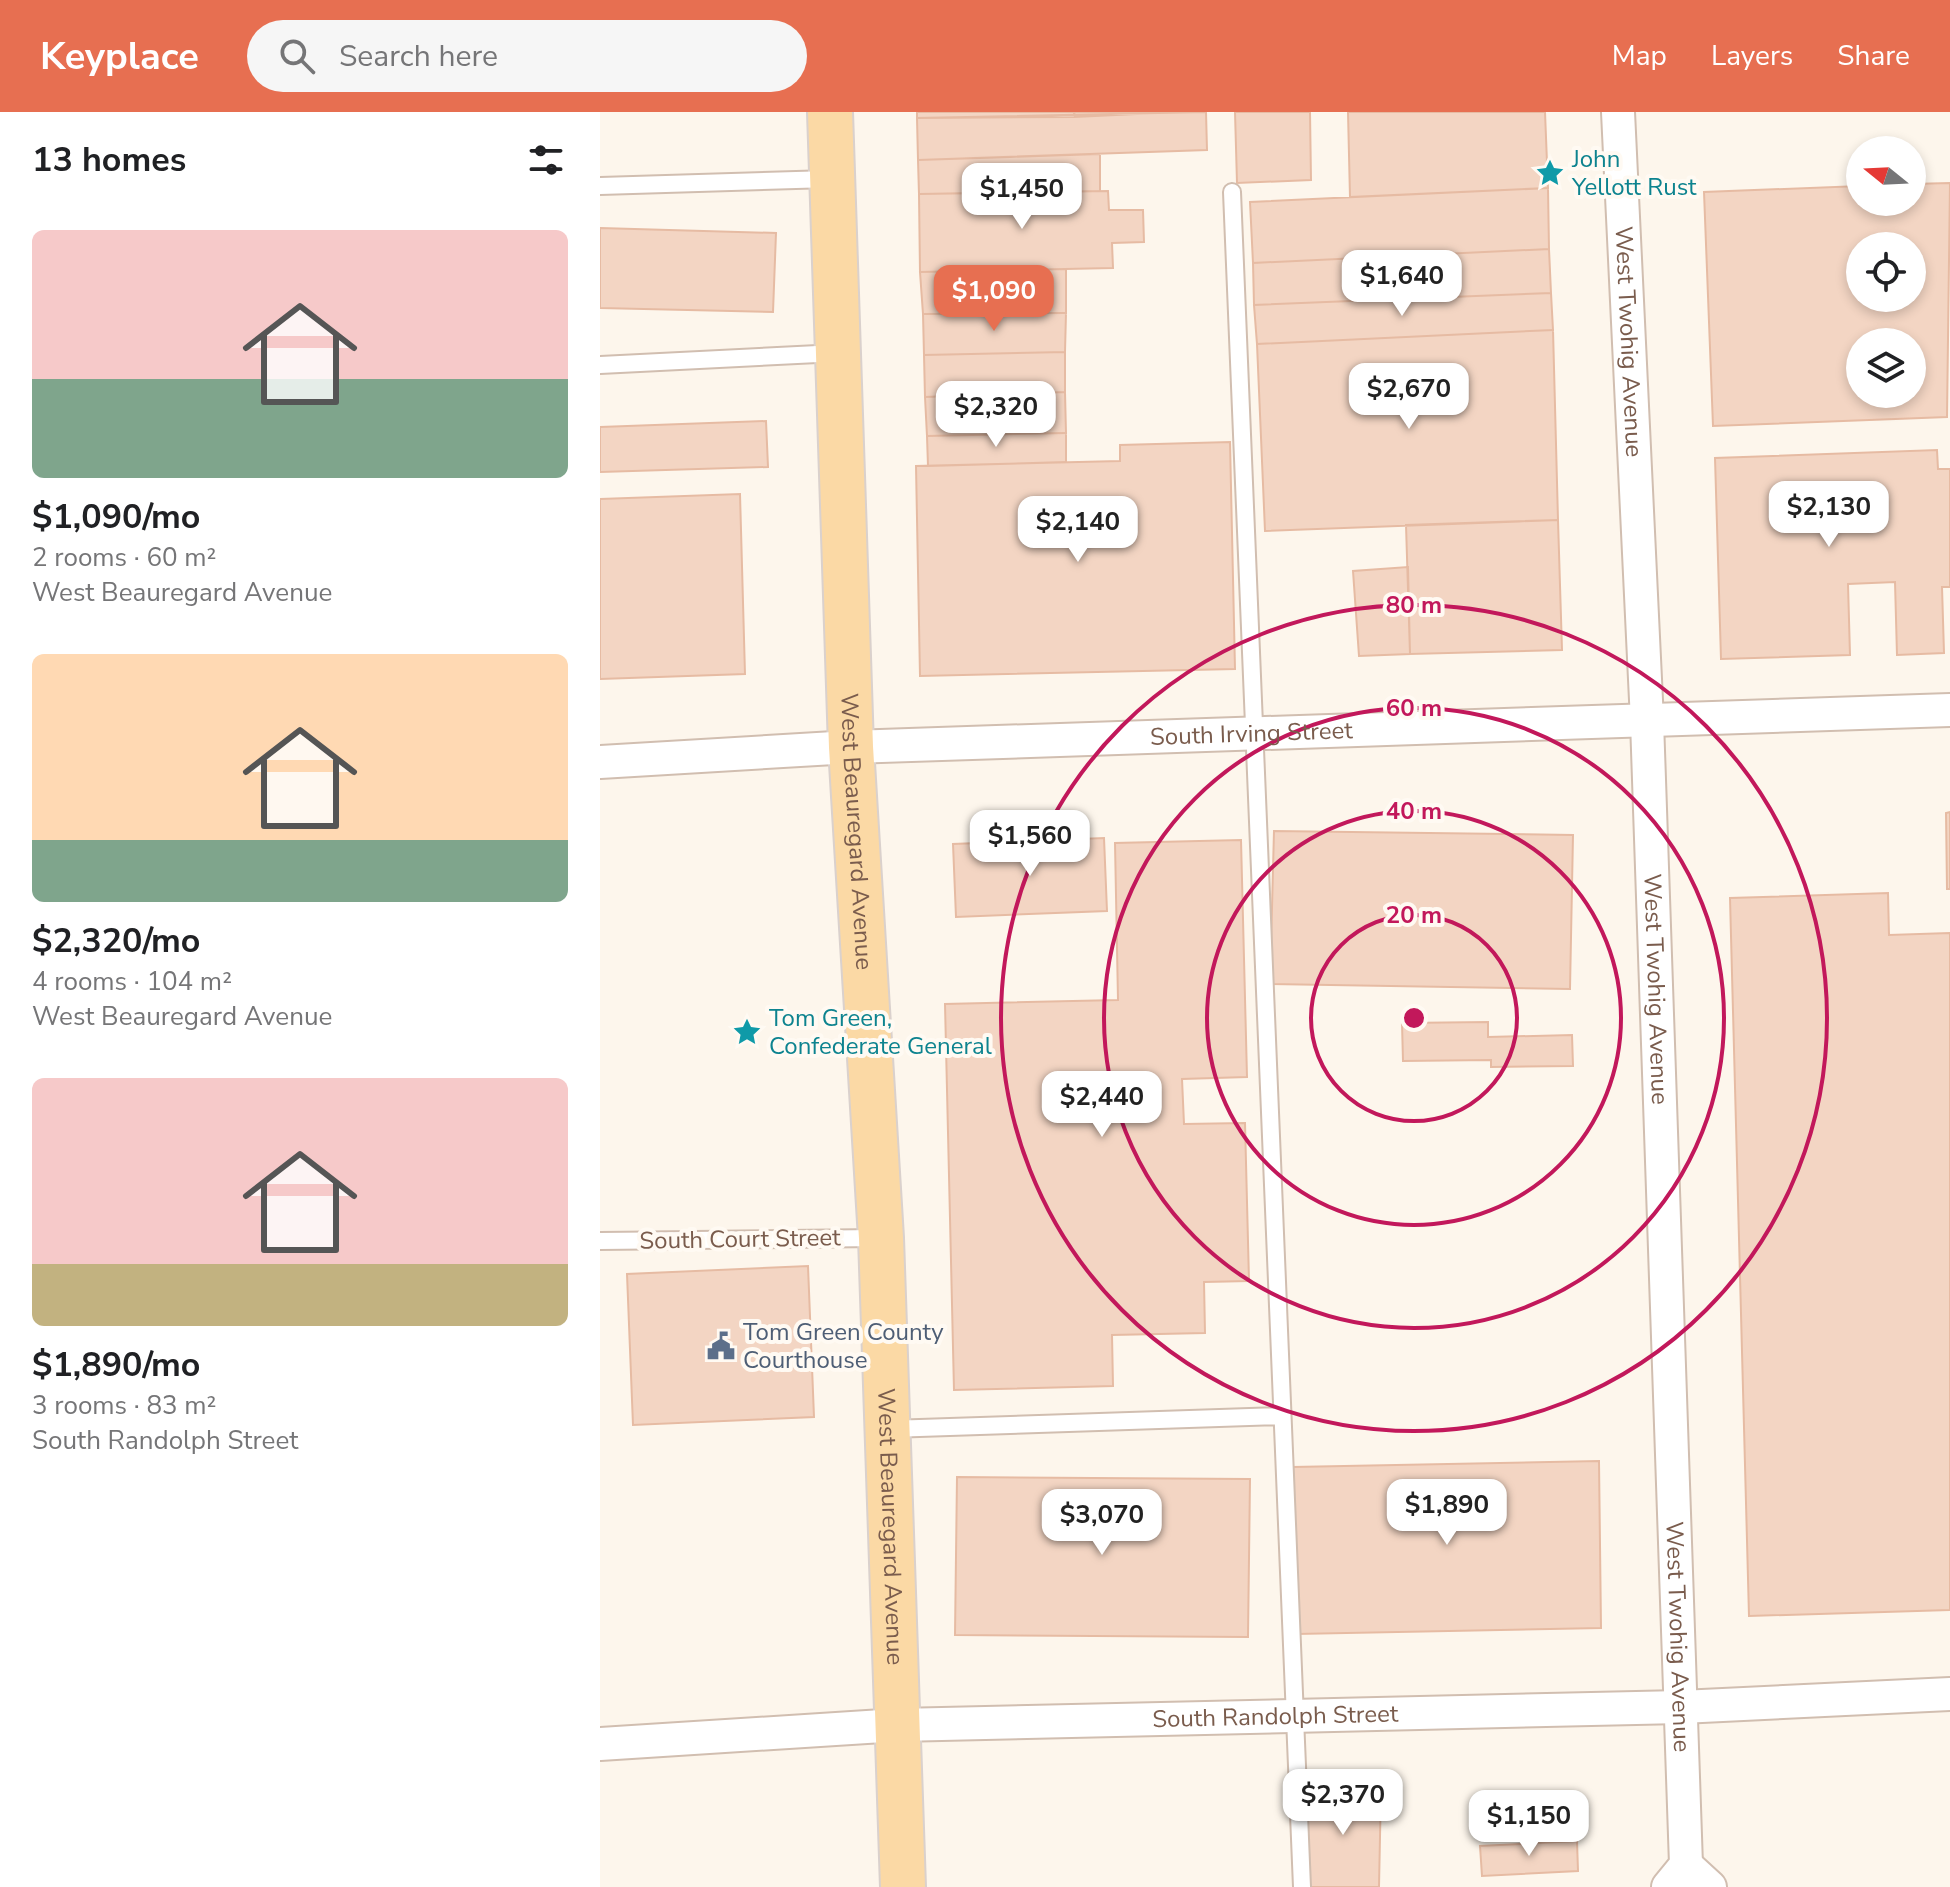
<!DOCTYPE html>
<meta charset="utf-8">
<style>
:root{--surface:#fff;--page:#f6f6f6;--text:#202124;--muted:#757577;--accent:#e76f51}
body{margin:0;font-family:"Nunito Sans",sans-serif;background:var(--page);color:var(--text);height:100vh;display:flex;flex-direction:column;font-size:30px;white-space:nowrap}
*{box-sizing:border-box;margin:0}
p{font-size:26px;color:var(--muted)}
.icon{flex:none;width:44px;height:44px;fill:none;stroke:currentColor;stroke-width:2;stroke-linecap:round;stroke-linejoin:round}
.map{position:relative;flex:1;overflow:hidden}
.sheet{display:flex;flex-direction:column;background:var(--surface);width:600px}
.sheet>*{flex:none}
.needle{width:52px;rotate:288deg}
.tools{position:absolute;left:1246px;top:24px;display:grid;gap:16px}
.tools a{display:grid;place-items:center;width:80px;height:80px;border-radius:50%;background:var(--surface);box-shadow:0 4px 12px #0003;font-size:40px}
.price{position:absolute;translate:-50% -68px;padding:0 18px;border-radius:16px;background:#fff;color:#222;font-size:26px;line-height:52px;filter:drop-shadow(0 2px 4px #0008)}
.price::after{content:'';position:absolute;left:50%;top:48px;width:24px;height:18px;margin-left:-12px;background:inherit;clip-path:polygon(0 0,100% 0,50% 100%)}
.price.current{background:var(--accent);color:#fff}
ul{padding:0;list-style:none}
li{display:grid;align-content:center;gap:16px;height:424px;padding:0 32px}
li span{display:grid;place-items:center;height:248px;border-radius:12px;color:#555}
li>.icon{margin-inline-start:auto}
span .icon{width:144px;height:144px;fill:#fffc;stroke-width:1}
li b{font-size:34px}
h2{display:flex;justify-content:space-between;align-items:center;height:96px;padding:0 32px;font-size:34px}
header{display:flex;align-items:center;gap:48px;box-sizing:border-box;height:112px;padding:0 40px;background:var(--accent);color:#fff}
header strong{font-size:38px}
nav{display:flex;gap:44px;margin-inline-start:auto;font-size:28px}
.search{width:560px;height:72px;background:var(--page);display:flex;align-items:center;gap:20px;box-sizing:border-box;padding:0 28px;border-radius:44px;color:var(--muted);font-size:30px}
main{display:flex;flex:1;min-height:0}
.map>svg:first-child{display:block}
.building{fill:#f3d5c3;stroke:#e6bba3;stroke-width:2;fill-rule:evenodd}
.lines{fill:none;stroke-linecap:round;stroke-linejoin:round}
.service-casing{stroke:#d1beb0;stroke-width:20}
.minor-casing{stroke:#d1beb0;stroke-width:36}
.primary-casing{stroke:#dad1cd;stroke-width:48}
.service{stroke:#fff;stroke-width:16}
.minor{stroke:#fff;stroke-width:32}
.primary{stroke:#fbd9a5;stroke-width:44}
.ring{fill:none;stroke:#c2185b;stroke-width:4}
.labels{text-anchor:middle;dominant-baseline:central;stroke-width:8;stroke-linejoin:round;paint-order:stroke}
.culture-label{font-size:24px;fill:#0d838f;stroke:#fffaf3;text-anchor:start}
.street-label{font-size:24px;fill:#7a5c4d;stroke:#fffaf3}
.service-label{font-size:24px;fill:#4e5e75;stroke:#fffaf3;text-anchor:start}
.centre{fill:#c2185b;stroke:#fffaf3;stroke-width:4}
.ring-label{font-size:24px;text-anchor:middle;font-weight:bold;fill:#c2185b;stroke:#fffaf3;stroke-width:8;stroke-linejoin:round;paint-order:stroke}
</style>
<header>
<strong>Keyplace</strong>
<div class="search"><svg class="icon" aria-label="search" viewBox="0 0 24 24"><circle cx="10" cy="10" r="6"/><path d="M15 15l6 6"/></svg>Search here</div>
<nav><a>Map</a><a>Layers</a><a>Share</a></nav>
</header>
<main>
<section class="sheet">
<h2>13 homes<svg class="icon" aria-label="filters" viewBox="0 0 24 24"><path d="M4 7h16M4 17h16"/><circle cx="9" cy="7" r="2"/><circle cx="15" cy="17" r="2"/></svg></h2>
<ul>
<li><span style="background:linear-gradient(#f6c9c9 60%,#7fa58c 0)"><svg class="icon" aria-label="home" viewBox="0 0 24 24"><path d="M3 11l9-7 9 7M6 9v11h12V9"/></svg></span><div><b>$1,090/mo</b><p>2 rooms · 60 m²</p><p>West Beauregard Avenue</p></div></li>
<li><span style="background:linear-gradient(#ffd9b3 75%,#7fa58c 0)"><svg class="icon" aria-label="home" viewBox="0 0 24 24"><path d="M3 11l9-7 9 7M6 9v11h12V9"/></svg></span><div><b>$2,320/mo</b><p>4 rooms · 104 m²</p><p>West Beauregard Avenue</p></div></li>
<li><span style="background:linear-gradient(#f6c9c9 75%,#c2b280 0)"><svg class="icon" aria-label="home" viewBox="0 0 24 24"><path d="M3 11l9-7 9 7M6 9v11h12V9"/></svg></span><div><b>$1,890/mo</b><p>3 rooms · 83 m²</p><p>South Randolph Street</p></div></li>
</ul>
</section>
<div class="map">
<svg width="1350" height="1775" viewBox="0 0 1350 1775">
<rect width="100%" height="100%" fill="#fdf6ec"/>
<!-- building -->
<path class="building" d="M317,0h157l1,5 -158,1z
M474,0h105l-104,5z
M606,0l1,38 -289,10 -1,-42z
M635,0h75l1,68 -74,3z
M748,0h197l3,76 -198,9z
M500,42v37l-181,3 -1,-34z
M1350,71l-3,234 -234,9 -9,-234 156,-6v16h52v-18zM1260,134h52v52h-52zM1260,230h52v52h-52z
M948,76l1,61 -296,14 -3,-61z
M508,79l1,19h34l1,32 -32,1 1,25 -193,4 -1,-78z
M0,116l176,5 -3,79 -173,-4z
M949,137l2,44 -297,12 -1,-42z
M466,157v44l-143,1 -3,-42z
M951,181l2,37 -296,14 -3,-39z
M466,201l-1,39 -141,3 -1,-41z
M953,218l5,190 -293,11 -8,-187z
M465,240v40l-140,5 -1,-42z
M465,280l1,41 -139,3 -2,-39z
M166,309l2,46 -168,5v-45z
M466,321v29l-138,4 -1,-30z
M630,330l5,227 -315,7 -4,-210 204,-5v-16z
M1337,338l1,19h12v118h-8l2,66 -47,2 -2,-73 -47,2 2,71 -129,4 -6,-201z
M140,382l5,180 -145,5v-180z
M958,408l4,130 -152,4 -4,-129z
M808,455l2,87 -51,2 -6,-85z
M1350,700v77h-3l-1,-76z
M674,719l299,4 -3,154 -300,-5z
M504,726l3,73 -151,6 -3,-73z
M641,728l6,237 -65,2 2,45 61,-1 4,158 -45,1 1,51 -93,2 1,51 -159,4 -9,-386 173,-4 -3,-157z
M1288,781l1,42 61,-2v677l-201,6 -19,-718z
M888,910v15l84,-2 1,31 -82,1v-7l-88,1 -1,-38z
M208,1154l6,151 -181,8 -6,-151z
M999,1349l2,167 -305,6 -3,-167z
M357,1365l293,2 -2,158 -293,-2z
M708,1674l73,1 -2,100h-73z
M977,1729l1,30 -96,5 -2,-30z"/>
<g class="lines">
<defs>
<path id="service" d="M0,74l230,-7
M632,80l70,1695
M0,253l238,-12
M0,1129l279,-3
M289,1317l393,-13"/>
<g id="minor">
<path id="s1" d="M1018,0l29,609 39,1144 -18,22"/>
<path id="s2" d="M0,650l251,-15 1099,-37"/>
<path id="s3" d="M0,1632l298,-19 783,-18 269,-13"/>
<path d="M1086,1753l24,22"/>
</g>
<g id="primary">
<path id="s4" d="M230,0l21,635 30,491 22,649"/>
</g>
</defs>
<!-- service casing -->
<use href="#service" class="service-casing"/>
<!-- minor casing -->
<use href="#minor" class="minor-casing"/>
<!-- primary casing -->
<use href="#primary" class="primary-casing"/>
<!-- service -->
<use href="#service" class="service"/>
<!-- minor -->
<use href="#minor" class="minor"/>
<!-- primary -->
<use href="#primary" class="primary"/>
</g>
<!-- distance rings -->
<g class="ring">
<circle cx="814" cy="906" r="103"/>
<circle cx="814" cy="906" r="207"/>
<circle cx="814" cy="906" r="310"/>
<circle cx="814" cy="906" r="413"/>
</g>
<!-- icons -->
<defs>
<symbol id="sight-bare" viewBox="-9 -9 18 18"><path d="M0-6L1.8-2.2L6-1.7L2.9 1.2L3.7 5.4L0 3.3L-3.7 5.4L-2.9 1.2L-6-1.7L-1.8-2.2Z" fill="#0f9aa8" stroke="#fffaf3" stroke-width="2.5" paint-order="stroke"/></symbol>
<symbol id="civic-bare" viewBox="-9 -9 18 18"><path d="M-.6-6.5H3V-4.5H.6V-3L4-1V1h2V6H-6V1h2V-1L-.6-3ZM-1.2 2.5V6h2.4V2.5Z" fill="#5c6f8a" stroke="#fffaf3" stroke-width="2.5" paint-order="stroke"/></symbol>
</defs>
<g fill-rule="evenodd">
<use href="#sight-bare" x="930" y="41" width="40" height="40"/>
<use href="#sight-bare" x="127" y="900" width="40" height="40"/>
<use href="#civic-bare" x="101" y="1214" width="40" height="40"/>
</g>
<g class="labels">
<!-- culture labels -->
<g class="culture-label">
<text x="972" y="47">John<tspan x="972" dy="28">Yellott Rust</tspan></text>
<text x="169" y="906">Tom Green,<tspan x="169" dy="28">Confederate General</tspan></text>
</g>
<!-- street labels -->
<g class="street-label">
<text stroke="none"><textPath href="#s1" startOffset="230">West Twohig Avenue</textPath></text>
<text stroke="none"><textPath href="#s2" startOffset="652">South Irving Street</textPath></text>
<text stroke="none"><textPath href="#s4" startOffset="720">West Beauregard Avenue</textPath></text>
<text stroke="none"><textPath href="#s1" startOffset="878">West Twohig Avenue</textPath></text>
<text transform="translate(140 1127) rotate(-1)">South Court Street</text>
<text stroke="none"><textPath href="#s4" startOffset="1416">West Beauregard Avenue</textPath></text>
<text stroke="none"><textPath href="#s1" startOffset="1526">West Twohig Avenue</textPath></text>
<text stroke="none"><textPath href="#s3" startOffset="676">South Randolph Street</textPath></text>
</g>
<!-- service labels -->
<g class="service-label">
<text x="143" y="1220">Tom Green County<tspan x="143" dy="28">Courthouse</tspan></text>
</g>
</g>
<circle cx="814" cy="906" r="12" class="centre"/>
<g class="ring-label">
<text x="814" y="501">80 m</text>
<text x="814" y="604">60 m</text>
<text x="814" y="707">40 m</text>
<text x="814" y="811">20 m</text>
</g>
</svg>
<div class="tools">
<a><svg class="needle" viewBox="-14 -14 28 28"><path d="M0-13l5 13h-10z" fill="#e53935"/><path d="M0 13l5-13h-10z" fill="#757577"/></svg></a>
<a><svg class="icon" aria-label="locate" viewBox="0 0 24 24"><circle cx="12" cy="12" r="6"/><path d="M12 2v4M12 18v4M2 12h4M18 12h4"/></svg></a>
<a><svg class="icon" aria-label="layers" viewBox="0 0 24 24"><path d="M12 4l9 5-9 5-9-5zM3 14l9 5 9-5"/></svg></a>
</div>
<b class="price" style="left:422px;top:119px">$1,450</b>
<b class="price" style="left:802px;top:206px">$1,640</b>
<b class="price current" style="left:394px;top:221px">$1,090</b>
<b class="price" style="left:809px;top:319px">$2,670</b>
<b class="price" style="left:396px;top:337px">$2,320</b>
<b class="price" style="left:1229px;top:437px">$2,130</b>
<b class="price" style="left:478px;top:452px">$2,140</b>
<b class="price" style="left:430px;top:766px">$1,560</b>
<b class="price" style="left:502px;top:1027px">$2,440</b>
<b class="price" style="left:847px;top:1435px">$1,890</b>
<b class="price" style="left:502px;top:1445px">$3,070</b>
<b class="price" style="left:743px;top:1725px">$2,370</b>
<b class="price" style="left:929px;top:1746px">$1,150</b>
</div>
</main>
